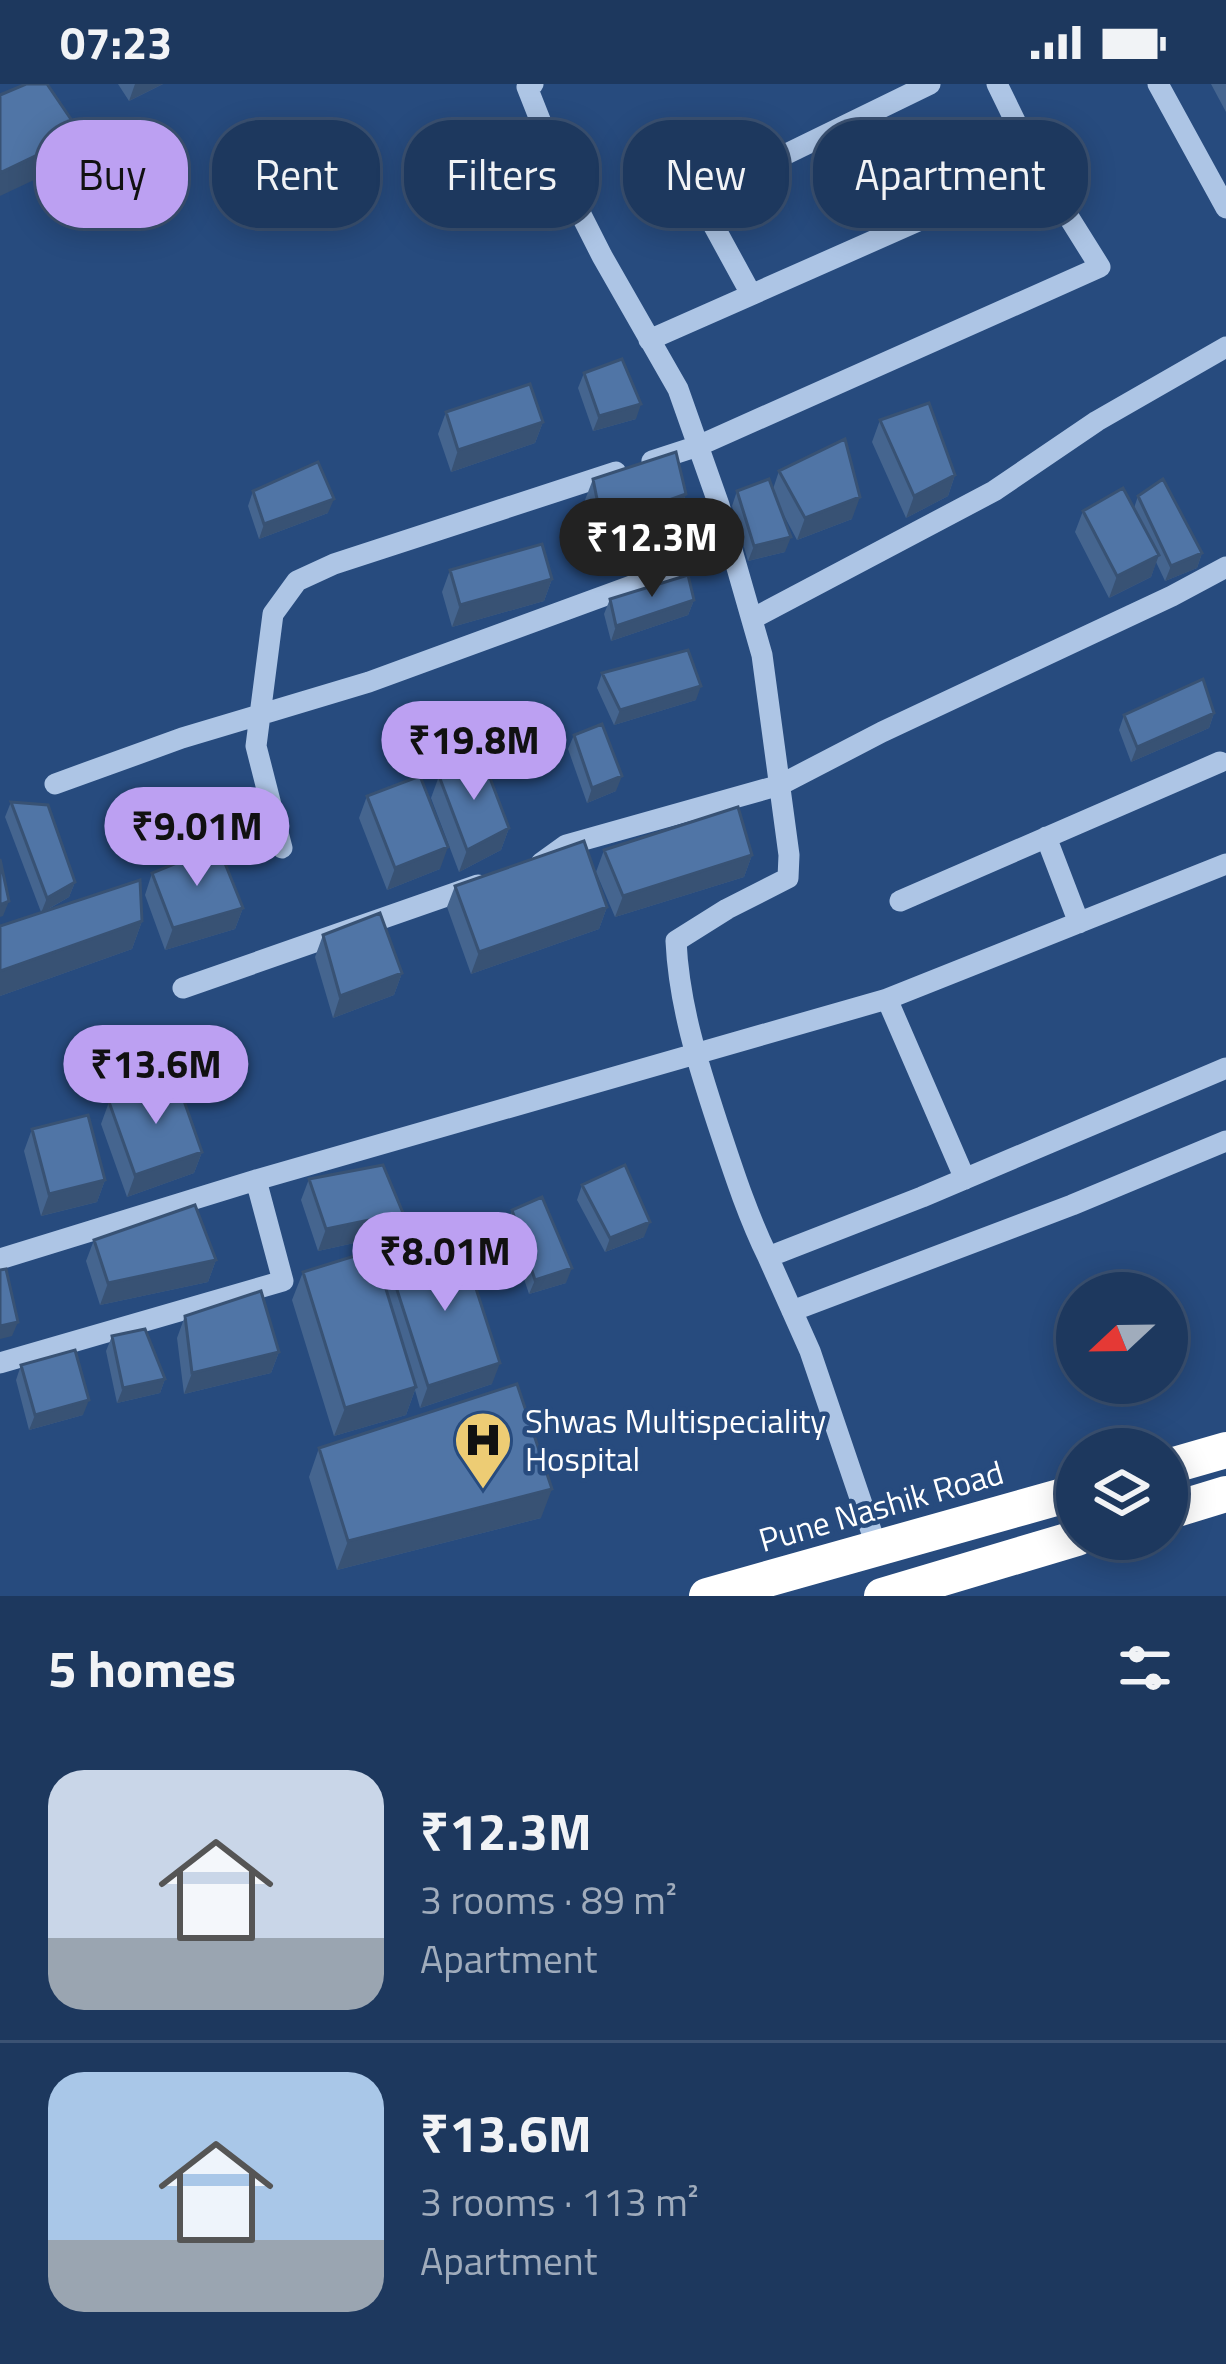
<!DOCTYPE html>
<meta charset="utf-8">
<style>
:root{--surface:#1d385e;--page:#253f64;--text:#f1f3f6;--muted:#a0acbc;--line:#3b5273;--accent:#bca0f2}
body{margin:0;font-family:"Titillium Web",sans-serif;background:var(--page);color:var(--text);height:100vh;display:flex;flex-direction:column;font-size:45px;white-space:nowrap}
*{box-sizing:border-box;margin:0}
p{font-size:39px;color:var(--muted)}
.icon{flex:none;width:66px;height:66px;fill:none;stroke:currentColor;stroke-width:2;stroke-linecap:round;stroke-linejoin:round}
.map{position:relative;height:1512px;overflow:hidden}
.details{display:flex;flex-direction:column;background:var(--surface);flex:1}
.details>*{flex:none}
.guide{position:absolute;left:36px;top:36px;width:1155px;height:108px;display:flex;gap:24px}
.needle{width:78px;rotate:248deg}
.controls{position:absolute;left:1056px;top:1188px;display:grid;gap:24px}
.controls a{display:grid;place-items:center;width:132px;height:132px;border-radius:50%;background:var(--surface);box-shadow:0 6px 30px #0003,0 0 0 3px var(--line);font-size:60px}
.price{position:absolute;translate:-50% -102px;padding:0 27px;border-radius:42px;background:var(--accent);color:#111;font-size:39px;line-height:78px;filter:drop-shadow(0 3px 6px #0008)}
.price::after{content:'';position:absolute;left:50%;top:72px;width:36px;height:27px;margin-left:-18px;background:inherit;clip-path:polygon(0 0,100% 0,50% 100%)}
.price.active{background:#222;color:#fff}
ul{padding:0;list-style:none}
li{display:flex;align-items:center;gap:36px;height:300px;padding:0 48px}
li+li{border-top:3px solid var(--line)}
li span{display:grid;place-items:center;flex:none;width:336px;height:240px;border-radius:36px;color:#555}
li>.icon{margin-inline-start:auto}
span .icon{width:144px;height:144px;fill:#fffc;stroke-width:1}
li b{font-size:51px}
h2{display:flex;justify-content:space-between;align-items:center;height:144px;padding:0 48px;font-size:51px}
.pill{padding:0 42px;border-radius:48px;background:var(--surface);box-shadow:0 6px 30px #0003,0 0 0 3px var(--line);font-size:42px;line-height:108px}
.pill.active{background:var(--accent);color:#111}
.status{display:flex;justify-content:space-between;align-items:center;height:84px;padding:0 60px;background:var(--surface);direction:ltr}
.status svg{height:33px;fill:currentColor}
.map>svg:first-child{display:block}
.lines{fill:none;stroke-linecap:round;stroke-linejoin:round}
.minor{stroke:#adc5e5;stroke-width:21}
.highway{stroke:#fff;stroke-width:36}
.wall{fill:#45658f}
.shaded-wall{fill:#385274}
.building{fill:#5075a6;stroke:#385274;stroke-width:3}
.labels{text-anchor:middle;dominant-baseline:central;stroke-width:9;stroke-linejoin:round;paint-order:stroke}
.poi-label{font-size:33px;fill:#fff;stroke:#274b7e;text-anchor:start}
.street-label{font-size:33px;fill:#fff;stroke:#274b7e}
</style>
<div class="status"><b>07:23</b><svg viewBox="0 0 49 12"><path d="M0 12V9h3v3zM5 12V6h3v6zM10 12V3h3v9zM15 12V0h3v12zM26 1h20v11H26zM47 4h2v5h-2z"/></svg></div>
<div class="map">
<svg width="1226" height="1512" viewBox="0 0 1226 1512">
<rect width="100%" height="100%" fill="#274b7e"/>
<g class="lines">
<!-- minor -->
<path class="minor" d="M533,0l-6,3 38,96 37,73 76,133 41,116 43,150 27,200 -1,23 -61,31 -51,32c3,64 22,123 42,184 15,45 29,89 50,132
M1158,0l68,124
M672,57l26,56 53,97
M698,113l232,-113
M649,256l389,-172
M652,377l46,-15 402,-179 -62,-99 -41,-84
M752,535l242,-128 103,-70 129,-74
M55,700l127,-46 187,-56 363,-133
M1046,753l33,86
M282,764l-26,-102 17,-132 24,-33 37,-17 282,-92
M541,779l25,-18 214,-60 102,-53 290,-136 54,-29
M900,817l320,-139
M183,904l295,-103
M887,915l78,180
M0,1175l256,-79 631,-181 339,-135
M792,1227l280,-106 154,-64
M0,1279l283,-82 -27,-101
M877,1464l-67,-197 -42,-94 154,-60 304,-129"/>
<!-- highway -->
<path class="highway" d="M1167,1383l59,-17
M1167,1428l59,-18
M707,1512l370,-104
M882,1512l195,-58"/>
</g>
<!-- wall -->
<path class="wall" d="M118,0h45l-34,17z
M1211,0h15v28z
M584,289l52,46 -43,12 -15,-43z
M446,328l97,10 -8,21 -84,29 -13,-38z
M880,336l75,55 -7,21 -42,22 -34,-76z
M779,387l73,48 -55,21 -17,-32 5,44 -37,9 -16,-55 5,-15 36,-2z
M593,395l93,15 -8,21 -84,31 -9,-46z
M253,407l75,22 -69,26 -11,-33z
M1138,412l64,57 -5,15 -32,13 -9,-19 -5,15 -42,21 -34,-66 8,-21 51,-3z
M450,486l102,9 -8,22 -92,26 -10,-35z
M610,515l84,1 -6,15 -77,26 -7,-27z
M602,589l94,27 -82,25 -17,-37z
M1214,629l-5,15 -78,34 -12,-32 5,-15z
M574,651l42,56 -29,12 -19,-54z
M439,692l70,52 -8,22 -42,22 -28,-74z
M367,712l73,73 -53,21 -28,-72z
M11,718l64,80 -6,15 -24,14 97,10 -10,28 -132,47v-70l41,-14 -36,-95z
M604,766l148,5 -8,22 -129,40 -19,-45z
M152,789l91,35 -8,21 -70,21 -20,-55z
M455,802l152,21 -8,22 -128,45 -24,-67z
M323,851l79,38 -8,22 -61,23 -18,-61z
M109,1018l93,50 -8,21 -67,24 -26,-73z
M32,1045l73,51 -8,22 -56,14 -17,-65z
M309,1095l86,55 -77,17 -17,-51z
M582,1101l62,52 -39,15 -28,-52z
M512,1126l54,73 -37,11 -23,-69z
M94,1156l122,20 -8,22 -108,23 -14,-44z
M389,1181l103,119 -72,24 -5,-18 -9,25 -72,21 -42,-136 11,-28 81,8z
M185,1232l94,36 -8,21 -87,21 -7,-56z
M112,1252l53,43 -5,14 -43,10 -11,-52z
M21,1281l62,50 -54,15 -13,-50z
M319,1364l222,70 -204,52 -28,-93z"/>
<!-- shaded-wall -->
<path class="shaded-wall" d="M135,0h28l-34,17z
M81,50l-11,29 -70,33v-23z
M641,320l-5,15 -43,12 6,-15z
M543,338l-8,21 -84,29 7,-22z
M955,391l-7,21 -42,22 8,-22z
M686,410l-8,21 -84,31 8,-22z
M860,413l-8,22 -55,21 8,-22z
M334,415l-6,14 -69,26 5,-15z
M791,453l-6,15 -37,9 6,-15z
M1202,469l-5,15 -32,13 6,-15z
M1159,471l-8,22 -42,21 8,-22z
M552,495l-8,22 -92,26 8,-22z
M694,516l-6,15 -77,26 5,-15z
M701,602l-5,14 -82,25 6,-15z
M1214,629l-5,15 -78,34 6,-15z
M622,692l-6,15 -29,12 5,-15z
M509,744l-8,22 -42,22 8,-22z
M448,763l-8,22 -53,21 8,-22z
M752,771l-8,22 -129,40 8,-21z
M75,798l-6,15 -28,16 6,-15z
M9,817l-6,15 -3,1v-12z
M607,823l-8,22 -128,45 8,-22z
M243,824l-8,21 -70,21 8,-22z
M142,837l-10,28 -132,47v-25z
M402,889l-8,22 -61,23 7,-22z
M202,1068l-8,21 -67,24 8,-22z
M105,1096l-8,22 -56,14 8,-22z
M403,1129l-8,21 -77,17 8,-22z
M650,1138l-6,15 -39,15 5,-14z
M216,1176l-8,22 -108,23 8,-22z
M572,1184l-6,15 -37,11 6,-14z
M18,1238l-6,14 -12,3v-13z
M279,1268l-8,21 -87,21 8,-21z
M500,1279l-8,21 -72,24 8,-22z
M165,1295l-5,14 -43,10 6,-15z
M416,1303l-10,28 -72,21 11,-28z
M89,1316l-6,15 -54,15 6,-15z
M552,1405l-11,29 -204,52 11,-29z"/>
<!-- building -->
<path class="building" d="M26,0h21l34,50 -81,39v-78z
M622,275l19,45 -42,12 -15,-43z
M530,300l13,38 -85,28 -12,-38z
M929,319l26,72 -41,21 -34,-76z
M845,355l15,58 -55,21 -26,-47z
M676,368l10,42 -84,30 -9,-45z
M318,378l16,37 -70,25 -11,-33z
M769,395l22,58 -37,9 -17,-55z
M1163,395l39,74 -31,13 -33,-70z
M1123,404l36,67 -42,21 -34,-65z
M542,460l10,35 -92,26 -10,-35z
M688,491l6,25 -78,26 -6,-27z
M688,566l13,36 -81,24 -18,-37z
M1203,595l11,34 -77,34 -13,-32z
M602,640l20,52 -30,12 -18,-53z
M482,673l27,71 -42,22 -28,-74z
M420,692l28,71 -53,21 -28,-72z
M11,718l37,3 27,77 -28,16z
M738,723l14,48 -129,41 -19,-46z
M584,757l23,66 -128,45 -24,-66z
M218,762l25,62 -70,20 -21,-55z
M0,775l9,42 -9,4z
M140,796l2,41 -142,50v-45z
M380,829l22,60 -62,23 -17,-61z
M176,994l26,74 -67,23 -26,-73z
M88,1031l17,65 -56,14 -17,-65z
M383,1081l20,48 -77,16 -17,-50z
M625,1081l25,57 -40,16 -28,-53z
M542,1113l30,71 -37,12 -23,-70z
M195,1121l21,55 -108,23 -14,-43z
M461,1158l39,121 -72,23 -39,-121z
M374,1166l42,137 -71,21 -42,-136z
M6,1185l12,53 -18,4v-56z
M261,1207l18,61 -87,21 -7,-57z
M145,1245l20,50 -42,9 -11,-52z
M75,1266l14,50 -54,15 -14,-50z
M517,1300l35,105 -204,52 -29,-93z"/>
<!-- icons -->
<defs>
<symbol id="hospital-pin" viewBox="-11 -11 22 30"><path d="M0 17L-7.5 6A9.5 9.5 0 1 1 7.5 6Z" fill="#edcc74" stroke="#274b7e"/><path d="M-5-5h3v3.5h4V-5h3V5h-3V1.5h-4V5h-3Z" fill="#111"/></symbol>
</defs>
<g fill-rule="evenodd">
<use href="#hospital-pin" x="450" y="1323" width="66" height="90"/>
</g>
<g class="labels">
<!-- poi labels -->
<g class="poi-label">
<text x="525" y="1337">Shwas Multispeciality<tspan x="525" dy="38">Hospital</tspan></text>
</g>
<!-- street labels -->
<g class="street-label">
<text transform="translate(881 1422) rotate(-16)">Pune Nashik Road</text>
</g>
</g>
</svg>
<div class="controls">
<a><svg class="needle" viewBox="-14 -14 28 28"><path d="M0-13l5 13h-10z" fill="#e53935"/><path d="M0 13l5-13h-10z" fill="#a0acbc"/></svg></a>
<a><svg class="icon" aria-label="layers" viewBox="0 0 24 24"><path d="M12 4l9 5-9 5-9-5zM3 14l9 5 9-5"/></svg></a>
</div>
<b class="price active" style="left:652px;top:516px">₹12.3M</b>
<b class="price" style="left:474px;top:719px">₹19.8M</b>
<b class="price" style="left:197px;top:805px">₹9.01M</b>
<b class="price" style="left:156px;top:1043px">₹13.6M</b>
<b class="price" style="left:445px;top:1230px">₹8.01M</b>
<div class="guide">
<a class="pill active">Buy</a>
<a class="pill">Rent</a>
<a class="pill">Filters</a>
<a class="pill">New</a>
<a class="pill">Apartment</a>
</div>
</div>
<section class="details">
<h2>5 homes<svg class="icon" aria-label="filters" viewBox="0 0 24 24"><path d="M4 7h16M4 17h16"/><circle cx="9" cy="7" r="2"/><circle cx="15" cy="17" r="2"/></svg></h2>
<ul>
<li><span style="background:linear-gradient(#c9d6e8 70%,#9aa5b1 0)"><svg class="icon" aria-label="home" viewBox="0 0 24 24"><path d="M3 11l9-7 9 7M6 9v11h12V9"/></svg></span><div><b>₹12.3M</b><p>3 rooms · 89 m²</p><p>Apartment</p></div></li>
<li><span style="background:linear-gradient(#a9c7e8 70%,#9aa5b1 0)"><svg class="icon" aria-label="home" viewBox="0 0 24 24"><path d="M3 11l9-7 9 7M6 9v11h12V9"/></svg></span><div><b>₹13.6M</b><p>3 rooms · 113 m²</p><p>Apartment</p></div></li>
</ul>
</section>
